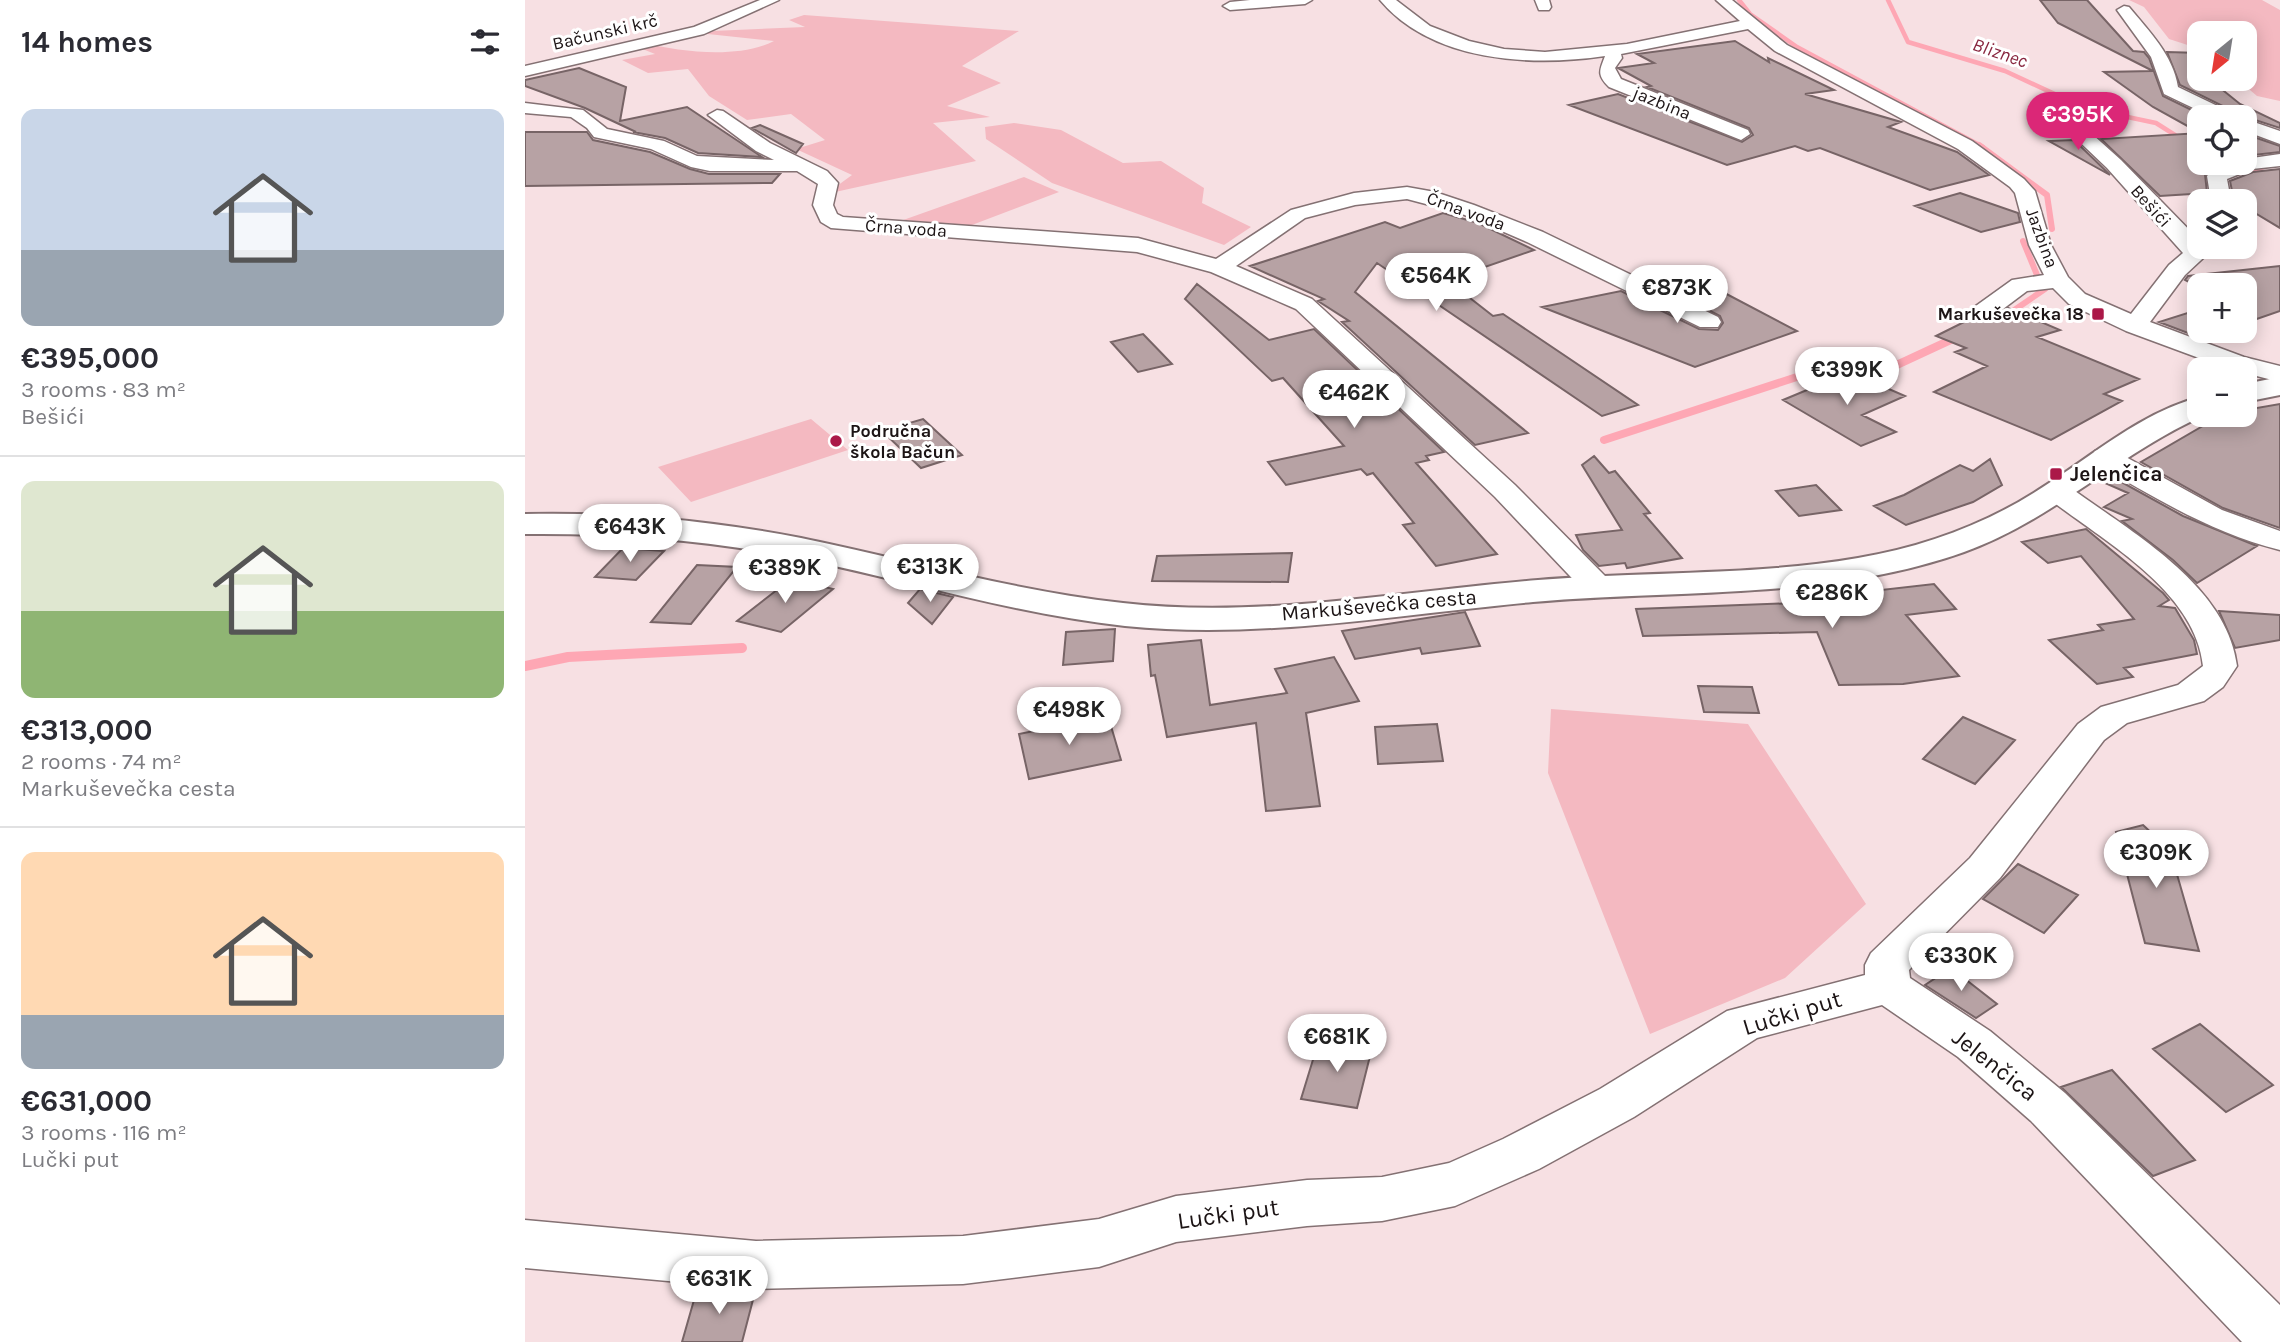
<!DOCTYPE html>
<meta charset="utf-8">
<style>
:root{--surface:#fff;--page:#f7f7f7;--text:#2b2b33;--muted:#7c7c81;--line:#e1e1e2;--accent:#db2777}
body{margin:0;font-family:Karla,sans-serif;background:var(--page);color:var(--text);height:100vh;display:flex;flex-direction:column;font-size:26px;white-space:nowrap}
*{box-sizing:border-box;margin:0}
p{font-size:23px;color:var(--muted)}
.icon{flex:none;width:38px;height:38px;fill:none;stroke:currentColor;stroke-width:2;stroke-linecap:round;stroke-linejoin:round}
.map{position:relative;flex:1;overflow:hidden}
.sheet{display:flex;flex-direction:column;background:var(--surface);width:525px}
.sheet>*{flex:none}
.needle{width:46px;rotate:210deg}
.fabs{position:absolute;left:1662px;top:21px;display:grid;gap:14px}
.fabs a{display:grid;place-items:center;width:70px;height:70px;border-radius:14px;background:var(--surface);box-shadow:0 4px 18px #0003;font-size:35px}
.price{position:absolute;translate:-50% -60px;padding:0 16px;border-radius:24px;background:#fff;color:#222;font-size:23px;line-height:46px;filter:drop-shadow(0 2px 4px #0008)}
.price::after{content:'';position:absolute;left:50%;top:42px;width:21px;height:16px;margin-left:-10px;background:inherit;clip-path:polygon(0 0,100% 0,50% 100%)}
.price.on{background:var(--accent);color:#fff}
ul{padding:0;list-style:none}
li{display:grid;align-content:center;gap:14px;height:371px;padding:0 21px}
li+li{border-top:2px solid var(--line)}
li span{display:grid;place-items:center;height:217px;border-radius:14px;color:#555}
li>.icon{margin-inline-start:auto}
span .icon{width:126px;height:126px;fill:#fffc;stroke-width:1}
li b{font-size:30px}
h2{display:flex;justify-content:space-between;align-items:center;height:84px;padding:0 21px;font-size:30px}
main{display:flex;flex:1;min-height:0}
.map>svg:first-child{display:block}
.green{fill:#f4b9c1}
.lines{fill:none;stroke-linecap:round;stroke-linejoin:round}
.stream-far3{stroke:#fea7b4;stroke-width:4.5}
.stream-far2{stroke:#fea7b4;stroke-width:6}
.stream-far1{stroke:#fea7b4;stroke-width:8}
.stream{stroke:#fea7b4;stroke-width:10}
.building{fill:#b7a2a4;stroke:#776466;stroke-width:2}
.minor-casing{stroke:#847173;stroke-width:3}
.major-casing{stroke:#847173;stroke-width:4}
.minor{fill:#fff;fill-rule:evenodd}
.major{fill:#fff;fill-rule:evenodd}
.poi-dot{fill:#ab1848;stroke:#fff;stroke-width:2.5}
.labels{text-anchor:middle;dominant-baseline:central;stroke-width:6;stroke-linejoin:round;paint-order:stroke}
.far-street-label{font-size:18px;fill:#1c1415;stroke:#fff}
.far-poi-label{font-size:18px;font-weight:bold;fill:#1c1415;stroke:#fff;text-anchor:end}
.far-water-label{font-size:19px;font-style:italic;fill:#88263f;stroke:#fff}
.poi-label{font-size:21px;font-weight:bold;fill:#1c1415;stroke:#fff;text-anchor:start}
.street-label{font-size:21px;fill:#1c1415;stroke:#fff}
.near-street-label{font-size:24px;fill:#1c1415;stroke:#fff}
</style>
<main>
<section class="sheet">
<h2>14 homes<svg class="icon" aria-label="filters" viewBox="0 0 24 24"><path d="M4 7h16M4 17h16"/><circle cx="9" cy="7" r="2"/><circle cx="15" cy="17" r="2"/></svg></h2>
<ul>
<li><span style="background:linear-gradient(#c9d6e8 65%,#9aa5b1 0)"><svg class="icon" aria-label="home" viewBox="0 0 24 24"><path d="M3 11l9-7 9 7M6 9v11h12V9"/></svg></span><div><b>€395,000</b><p>3 rooms · 83 m²</p><p>Bešići</p></div></li>
<li><span style="background:linear-gradient(#dfe7d0 60%,#8fb573 0)"><svg class="icon" aria-label="home" viewBox="0 0 24 24"><path d="M3 11l9-7 9 7M6 9v11h12V9"/></svg></span><div><b>€313,000</b><p>2 rooms · 74 m²</p><p>Markuševečka cesta</p></div></li>
<li><span style="background:linear-gradient(#ffd9b3 75%,#9aa5b1 0)"><svg class="icon" aria-label="home" viewBox="0 0 24 24"><path d="M3 11l9-7 9 7M6 9v11h12V9"/></svg></span><div><b>€631,000</b><p>3 rooms · 116 m²</p><p>Lučki put</p></div></li>
</ul>
</section>
<div class="map">
<svg width="1755" height="1342" viewBox="0 0 1755 1342">
<rect width="100%" height="100%" fill="#f7e0e3"/>
<!-- green -->
<path class="green" d="M1604,0h133l18,10v91l-23,-5 -20,-17h8v-46h-45v16l-31,-10 -25,-32z
M279,15l215,16 -57,35 39,17 -54,23 43,11 -57,6 43,38 -150,33 26,-19 -56,-26 29,-9 -34,-26 -44,6 -38,-24 -21,-27 -40,4 -26,-13 33,-6 -20,-8 9,-3c38,9 94,16 130,-2l-85,-9 116,-5 -16,-7z
M489,123l47,7 62,33 38,-2 43,27 -2,15 49,24 -27,18 -172,-62 -66,-44 -1,-12z
M499,177l35,15 -95,36 -72,-4z
M286,419l37,31 -157,52 -33,-35z
M1026,709l197,15 118,180 -81,74 -135,56 -102,-261z"/>
<g class="lines">
<!-- stream-far3 -->
<path class="stream-far3" d="M1214,0l11,14 47,33 186,100
M1363,0l20,42 97,29 80,37 71,15 30,19"/>
<!-- stream-far2 -->
<path class="stream-far2" d="M1454,145l68,50 5,34
M1713,163l42,16
M1498,241l14,34
M1479,317l41,-28
M1428,338l5,-2"/>
<!-- stream-far1 -->
<path class="stream-far1" d="M1079,440l208,-68 24,-5 52,2 69,-32"/>
<!-- stream -->
<path class="stream" d="M0,666l43,-9 174,-9"/>
</g>
<!-- building -->
<path class="building" d="M1515,0h47l46,51 11,1 5,6 14,38 43,21h-6v16l-47,-26 -49,-35 49,-1 -95,-48z
M1210,41l34,21 -1,-4 66,32 -29,4 96,28 -13,5 69,25 32,23 -59,15 -110,-42 -12,3 -13,-5 -68,19 -158,-60 49,-11 124,48 11,-7 -4,-7 -102,-41 4,-1 -33,-18 36,-5 -17,-9z
M1642,52l33,1v26h9l31,25 40,19v5l-34,-11h-8l-5,-6 -53,-26z
M54,68l47,19 -6,34 67,-14 75,50 -64,-4 -33,-15 -32,-6h3l-51,-24 -60,-22v-6z
M235,125l43,19 -7,9 -44,-25z
M0,132h62l6,8 57,12 40,17 19,5h71l-8,9 -247,3z
M1675,133v30h26l-21,11 2,19 -47,3 -59,-57z
M1720,134l35,12v6l-35,4z
M1549,140l31,30 5,5 -61,-34z
M1755,169v59l-35,-21v-16h-13l-2,-10 23,-9z
M1435,193l58,20 2,9 -39,10 -66,-26z
M918,213l35,10 56,27 -87,30 46,36 10,-2 135,91 -36,11 -225,-153 -22,29 173,141 -53,12 -133,-123 7,-1 -31,-20 6,-2 -74,-33 135,-44 15,6z
M1755,266v45l-35,12v-38h-45v3l-15,-8 3,-4z
M672,284l72,56 45,-11 130,123 -18,4 3,4 -13,3 81,91 -61,12 -33,-41 11,-2 -41,-50 -6,2 -6,-6 -75,16 -18,-23 76,-16 -61,-68 -11,3 -87,-82z
M1192,289l80,42 -102,36 -153,-60 79,-16 78,38 19,1 5,-7 -3,-7 -31,-16z
M1483,308l52,22 -23,7 102,42 -35,15 18,7 -71,39 -117,-48 53,-26 -32,-14 11,-4 -30,-12 34,-17 23,1z
M1675,309v22h23l-22,7 -42,-16z
M618,334l29,30 -34,8 -27,-30z
M1325,372l55,24 -43,19 34,17 -35,14 -78,-46z
M1755,404v124l-57,-20 -82,-46 79,-46 25,-1v-5z
M398,419l39,36 -41,13 -39,-37z
M1069,456l15,17 6,-2 35,42 -6,1 38,44 -55,10 -2,-5 -26,3 -16,-16 -7,-15 46,-5 -40,-65z
M1465,459l12,26 -29,17 -67,23 -32,-19 30,-11 56,-30 13,6z
M1591,479l67,37 74,30 -60,37 -24,-23 -51,-39 10,-2 -28,-12 24,-14 -21,-9z
M1291,485l25,25 -42,6 -23,-25z
M1561,529l77,64 6,7 -10,6 16,2 19,32 3,14 -73,14 9,9 -36,7 -48,-44 54,-10 -5,-5 36,-6 -53,-63 -33,7 -26,-21z
M98,548l41,3 -28,29 -41,-3z
M767,553l-4,29 -136,-1 5,-25z
M172,565l40,2 -46,57 -40,-2z
M266,579l42,10 -52,43 -44,-11z
M1332,582l7,10 70,-8 22,25 -50,6 53,61 -56,8 -64,1 -22,-53 -174,4 -7,-27 185,-7 -9,-14z
M395,589l33,8 -21,27 -24,-21z
M1694,611l61,4v25l-45,8z
M940,612l15,34 -58,8 -2,-6 -65,11 -13,-28z
M590,629l-2,32 -50,4 3,-33z
M676,640l9,65 77,-12 -12,-24 59,-12 25,44 -53,12 14,93 -54,5 -10,-88 -89,14 -12,-62 -4,1 -3,-31z
M1173,686l54,1 7,26 -55,-1z
M583,716l13,44 -92,19 -10,-45z
M1438,717l52,23 -40,44 -52,-25z
M912,724l6,37 -65,3 -3,-37z
M1618,825l27,25 29,101 -54,-8 -29,-111z
M1493,864l60,31 -34,38 -61,-34z
M1426,968l46,36 -21,14 -51,-33z
M1675,1024l73,61 -47,27 -73,-63z
M794,1040l53,8 -15,60 -56,-9z
M1587,1070l83,90 -42,16 -92,-89z
M173,1286l57,6 -13,50h-60z"/>
<g class="lines">
<defs>
<path id="minor" d="M235,0h19l-75,34 -179,42v-10l169,-39z
M725,0h62l-7,4 -75,6 -7,-4 7,-4z
M855,0h16l34,26 39,15 35,8 41,3 82,-8 113,-23 -24,-21h16l55,45 185,96 52,38 11,12 16,54 17,32 17,17 46,20 38,-49 14,-12 -76,-85 -41,-39 9,-6 7,2 39,35 79,81v6h15l-30,28 -35,47 94,35 36,9v16l-35,-9v-4l-19,-1 -100,-37 -57,-27 -16,-16 -26,3 -36,27h-18l-3,-5 3,-5 39,-28 32,-5 -15,-30 -14,-52 -5,-6 -52,-38 -183,-98 -27,-22 -127,25 1,4 -7,10 6,11 127,51 2,4 -9,6 -132,-53c-13,-13 -9,-17 -4,-31 -74,11 -173,6 -225,-56z
M1010,0h14l2,7 -2,3h-10z
M1599,6l5,1c20,24 44,48 49,80l54,26 3,4h-23l-48,-23 -13,-37 -34,-47z
M0,103l58,7 24,19 57,12 33,15 77,4 -18,-9 -48,-36 9,-5 6,1 47,32 57,28 11,12 -5,22 4,9 6,3 295,21 78,21 75,-49 63,-17 53,-6 28,5 39,13 69,27 175,85 3,5 -3,5h-18l-173,-85 -67,-29 -53,-14 -52,6 -50,13 -69,48 76,33 203,186 93,94 5,7 -5,7 -11,3 -11,-3 -91,-96 -199,-188 -85,-37 -74,-20 -306,-24 -10,-6 -8,-17 5,-21 -21,-13h-87l-19,-4 -40,-18 -57,-12 -7,-9 -16,-11 -46,-4z
M1720,119l35,12v13l-35,-13z
M1755,154v12l-28,3 -25,10 4,22h-20l-4,-25c8,-10 26,-13 38,-13v-4z
M1580,448l10,3 107,59 58,21v19c-68,-17 -125,-52 -185,-87l-4,-6 4,-6z
M1533,483l10,3c61,45 159,98 169,180l-14,21 -19,14 -77,22 -23,17 -104,138 -91,92 1,8 80,53 75,62 215,212v37h-38l-211,-221 -73,-64 -76,-52 -125,33 -123,79 -95,52 -84,37 -73,15 -75,5 -131,16 -77,25 -136,17 -207,5 -231,-21v-48l231,21 207,-5 136,-17 77,-23 131,-16 75,-3 67,-14 54,-24 97,-50 127,-78 138,-36v-10l6,-12 99,-95 108,-134 23,-17 77,-22 25,-19c-8,-76 -100,-125 -155,-168l-5,-6 5,-6z"/>
<path id="major" d="M1755,377v18l-35,7v-18z
M1675,397v18h5c-86,38 -152,105 -241,137 -138,49 -287,37 -431,50 -134,12 -272,38 -408,24 -109,-12 -216,-45 -323,-67 -92,-19 -183,-26 -277,-25v-20c93,-2 184,6 276,24 107,22 213,53 322,65 138,16 278,-12 415,-23 106,-9 215,-4 320,-22 65,-11 129,-34 185,-71 49,-31 99,-75 157,-90z"/>
</defs>
<!-- minor casing -->
<use href="#minor" class="minor-casing"/>
<!-- major casing -->
<use href="#major" class="major-casing"/>
<!-- minor -->
<use href="#minor" class="minor"/>
<!-- major -->
<use href="#major" class="major"/>
</g>
<!-- markers -->
<g class="poi-dot">
<rect x="1566" y="307" width="14" height="14" rx="3.5"/>
<circle cx="311" cy="441" r="7"/>
<rect x="1524" y="467" width="14" height="14" rx="3.5"/>
</g>
<g class="labels">
<!-- far-street labels -->
<g class="far-street-label">
<text transform="translate(80 32) rotate(-13)">Bačunski krč</text>
<text transform="translate(1137 103) rotate(22)">jazbina</text>
<text transform="translate(1626 206) rotate(48)">Bešići</text>
<text transform="translate(941 211) rotate(20)">Črna voda</text>
<text transform="translate(381 228) rotate(4)">Črna voda</text>
<text transform="translate(1517 238) rotate(70)">Jazbina</text>
</g>
<!-- far-poi labels -->
<g class="far-poi-label">
<text x="1559" y="314">Markuševečka 18</text>
<text x="325" y="431" text-anchor="start">Područna<tspan x="325" dy="21">škola Bačun</tspan></text>
</g>
<!-- far-water labels -->
<g class="far-water-label">
<text transform="translate(1475 53) rotate(19)">Bliznec</text>
</g>
<!-- poi labels -->
<g class="poi-label">
<text x="1545" y="474">Jelenčica</text>
</g>
<!-- street labels -->
<g class="street-label">
<text transform="translate(854 605) rotate(-5)">Markuševečka cesta</text>
</g>
<!-- near-street labels -->
<g class="near-street-label">
<text transform="translate(1267 1013) rotate(-17)">Lučki put</text>
<text transform="translate(1470 1065) rotate(38)">Jelenčica</text>
<text transform="translate(703 1214) rotate(-8)">Lučki put</text>
</g>
</g>
</svg>
<div class="fabs">
<a><svg class="needle" viewBox="-14 -14 28 28"><path d="M0-13l5 13h-10z" fill="#e53935"/><path d="M0 13l5-13h-10z" fill="#7c7c81"/></svg></a>
<a><svg class="icon" aria-label="locate" viewBox="0 0 24 24"><circle cx="12" cy="12" r="6"/><path d="M12 2v4M12 18v4M2 12h4M18 12h4"/></svg></a>
<a><svg class="icon" aria-label="layers" viewBox="0 0 24 24"><path d="M12 4l9 5-9 5-9-5zM3 14l9 5 9-5"/></svg></a>
<a>+</a>
<a>−</a>
</div>
<b class="price on" style="left:1553px;top:152px">€395K</b>
<b class="price" style="left:911px;top:313px">€564K</b>
<b class="price" style="left:1152px;top:325px">€873K</b>
<b class="price" style="left:1322px;top:407px">€399K</b>
<b class="price" style="left:829px;top:430px">€462K</b>
<b class="price" style="left:105px;top:564px">€643K</b>
<b class="price" style="left:405px;top:604px">€313K</b>
<b class="price" style="left:260px;top:605px">€389K</b>
<b class="price" style="left:1307px;top:630px">€286K</b>
<b class="price" style="left:544px;top:747px">€498K</b>
<b class="price" style="left:1631px;top:890px">€309K</b>
<b class="price" style="left:1436px;top:993px">€330K</b>
<b class="price" style="left:812px;top:1074px">€681K</b>
<b class="price" style="left:194px;top:1316px">€631K</b>
</div>
</main>
